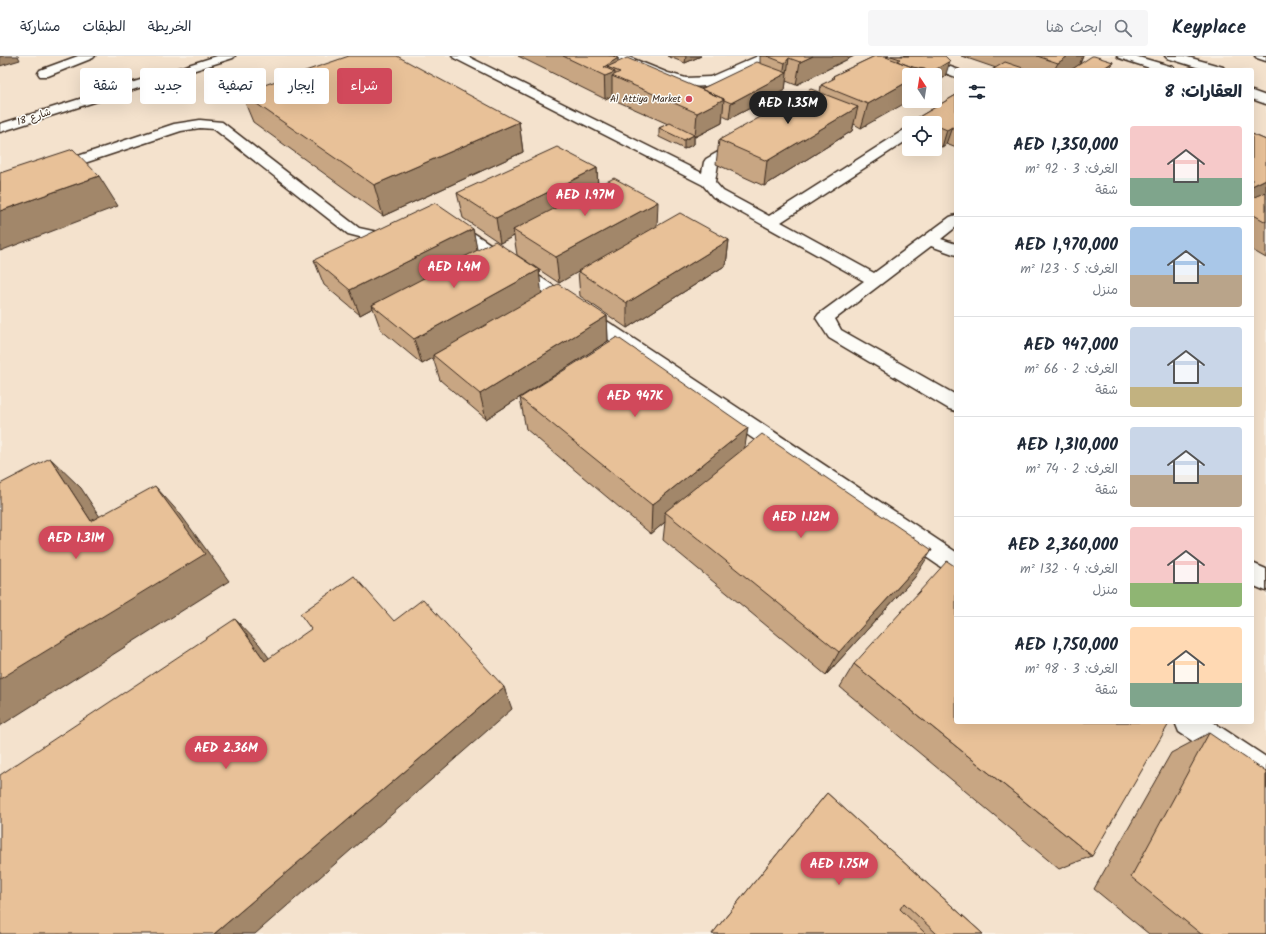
<!DOCTYPE html>
<html lang="ar">
<meta charset="utf-8">
<style>
:root{--surface:#fff;--page:#f6f6f7;--text:#1f2937;--muted:#747a83;--line:#e0e1e3;--accent:#d1495b}
body{margin:0;font-family:Kalam,"Playpen Sans Arabic",sans-serif;background:var(--page);color:var(--text);direction:rtl;height:100vh;display:flex;flex-direction:column;font-size:15px;white-space:nowrap}
*{box-sizing:border-box;margin:0}
p{font-size:13px;color:var(--muted)}
.icon{flex:none;width:22px;height:22px;fill:none;stroke:currentColor;stroke-width:2;stroke-linecap:round;stroke-linejoin:round}
.map{position:relative;flex:1;overflow:hidden;direction:ltr}
.side{position:absolute;left:954px;top:12px;width:300px;height:656px;display:flex;flex-direction:column;background:var(--surface);border-radius:4px;box-shadow:0 4px 16px #0002;direction:rtl}
.side>*{flex:none}
.top-card{position:absolute;left:12px;top:12px;width:380px;height:36px;direction:rtl;display:flex;gap:8px}
.needle{width:26px;rotate:348deg}
.controls{position:absolute;left:902px;top:12px;display:grid;gap:8px}
.controls a{display:grid;place-items:center;width:40px;height:40px;border-radius:4px;background:var(--surface);box-shadow:0 4px 16px #0002;font-size:20px}
.price{position:absolute;translate:-50% -34px;padding:0 9px;border-radius:14px;background:var(--accent);color:#fff;font-size:13px;line-height:26px;filter:drop-shadow(0 1px 2px #0008)}
.price::after{content:'';position:absolute;left:50%;top:24px;width:12px;height:9px;margin-left:-6px;background:inherit;clip-path:polygon(0 0,100% 0,50% 100%)}
.price.current{background:#222;color:#fff}
ul{padding:0;list-style:none}
li{display:flex;align-items:center;gap:12px;height:100px;padding:0 12px}
li+li{border-top:1px solid var(--line)}
li span{display:grid;place-items:center;flex:none;width:112px;height:80px;border-radius:4px;color:#555}
li>.icon{margin-inline-start:auto}
span .icon{width:48px;height:48px;fill:#fffc;stroke-width:1}
li b{font-size:17px}
h2{display:flex;justify-content:space-between;align-items:center;height:48px;padding:0 12px;font-size:17px}
.pill{padding:0 14px;border-radius:4px;background:var(--surface);box-shadow:0 4px 16px #0002;font-size:14px;line-height:36px}
.pill.current{background:var(--accent);color:#fff}
header{display:flex;align-items:center;gap:24px;box-sizing:border-box;height:56px;padding:0 20px;background:var(--surface);border-bottom:1px solid var(--line)}
header strong{font-size:19px}
nav{display:flex;gap:22px;margin-inline-start:auto;font-size:14px}
.search{width:280px;height:36px;background:var(--page);display:flex;align-items:center;gap:10px;box-sizing:border-box;padding:0 14px;border-radius:4px;color:var(--muted);font-size:15px}
.map>svg:first-child{display:block}
.built{fill:#f4e2cd;fill-rule:evenodd}
.lines{fill:none;stroke-linecap:round;stroke-linejoin:round}
.minor-casing{stroke:#3b2a1e;stroke-width:3}
.minor{fill:#fdfcf7;fill-rule:evenodd}
.wall{fill:#c8a683;stroke:#3b2a1e}
.shaded-wall{fill:#a2876a;stroke:#3b2a1e}
.building{fill:#e8c198;stroke:#3b2a1e}
.poi-dot{fill:#d1495b;stroke:#fdfcf7;stroke-width:1.5}
.labels{text-anchor:middle;dominant-baseline:central;stroke-width:3;stroke-linejoin:round;paint-order:stroke}
.far-poi-label{font-size:10px;fill:#3b2a1e;stroke:#fdfcf7;text-anchor:end}
.far-street-label{font-size:10px;fill:#3b2a1e;stroke:#fdfcf7}
</style>
<header>
<strong>Keyplace</strong>
<div class="search"><svg class="icon" aria-label="search" viewBox="0 0 24 24"><circle cx="10" cy="10" r="6"/><path d="M15 15l6 6"/></svg>ابحث هنا</div>
<nav><a>الخريطة</a><a>الطبقات</a><a>مشاركة</a></nav>
</header>
<div class="map">
<svg width="1266" height="878" viewBox="0 0 1266 878">
<rect width="100%" height="100%" fill="#f9f0e4"/>
<filter id="ink" filterUnits="userSpaceOnUse"><feTurbulence type="fractalNoise" baseFrequency=".025" numOctaves="2"/><feDisplacementMap in="SourceGraphic" scale="8" xChannelSelector="R" yChannelSelector="G"/><feConvolveMatrix kernelMatrix="1 2 1 2 8 2 1 2 1" color-interpolation-filters="sRGB"/></filter>
<g filter="url(#ink)">
<!-- built -->
<path class="built" d="M0,0h1266v878h-1266zM956,14h296v652h-296zM909,19h26v26h-26zM909,67h26v26h-26z"/>
<g class="lines">
<defs>
<path id="minor" d="M78,0h17l-2,2 -45,18h-8l-2,-3 2,-3z
M217,0h18l-2,2 -233,74v-8z
M452,0h15l235,117 2,-11 2,-3 31,-18 5,-1 5,1 2,3 -2,3 -29,17 -3,18 8,9 46,25 135,-86 5,-1v10l-128,83 93,51 76,-56 6,-2v12l-15,12 15,5v11l-25,-9 -96,73 6,11 115,65v16l-7,-2 -120,-71 -13,-20 3,-4 45,-33 -151,-84 -10,-12 -249,-127z
M610,0h16l42,17 18,5 24,-1 48,-21h16l-2,2c-18,9 -37,20 -57,26 -31,10 -74,-13 -103,-26z
M902,0h17l40,14h-3v7l-52,-19z
M1117,0h18l38,11 2,3h-19l-37,-12z
M1165,0h19l39,11 2,3h-19l-39,-12z
M1255,0h11v5l-9,-3z
M1252,35l14,5v8l-14,-5z
M200,64l22,2 137,106 23,5 15,-5 6,2 2,3 -2,3 -20,7 -35,-9 -134,-105 -14,-1 -19,3 -181,60v-9l174,-58z
M449,167l17,5 490,324v23l-8,-3 -494,-338 -11,-3 -2,-3 2,-3z
M1252,507l14,6v22l-14,-6z
M1175,666h38l53,35v31l-10,-4 -77,-52z"/>
</defs>
<!-- minor casing -->
<use href="#minor" class="minor-casing"/>
<!-- minor -->
<use href="#minor" class="minor"/>
</g>
<!-- wall -->
<path class="wall" d="M518,0h95l5,2v4l83,27 59,-26v-7h94l-58,29 -10,-4 -1,9 -56,29 -6,-3 -1,7 -27,14 -1,-1v8l-10,5 -25,-12v-9l9,-4 -56,-25v-3l-7,3z
M667,0h34l-16,7z
M875,0h70v21l-10,-2 -74,53 -7,-4 -2,7 -88,55 -48,-22 3,-24 101,-47 1,-8 11,-5 1,-4z
M961,0h122l-3,8 33,-2 -4,8h-117l4,-2z
M241,37l278,29 4,30 -140,64 -130,-94z
M956,39v51l-2,1 -8,-3 -4,3 -7,-2v-22h-19l1,-5z
M1252,78l14,6v118l-14,-8z
M597,112l1,19 59,39 72,14 -3,25 -99,63 -47,-32 -2,-25 -19,12 -42,-28 -3,-19 -14,7 -37,-25 -6,-25z
M473,173l4,22 62,19 2,23 66,23 1,25 -122,78 -46,-39 -7,-22 -11,6 -41,-34 -8,-22 -13,7 -36,-30 -10,-25z
M520,342l225,50 170,129 -89,98 -163,-135 2,-18 -14,12 -125,-105z
M854,608l238,192 -33,13 -219,-182z
M1209,677l57,201h-117l-55,-45 77,-136z
M827,737l156,141h-271z"/>
<!-- shaded-wall -->
<path class="shaded-wall" d="M0,0h18l2,4 -20,6z
M686,0h15l-16,7z
M813,0h41l-58,29 4,-23z
M1068,0h15l-4,9 -8,5h-17l4,-7z
M618,2v13l-11,-4v8l8,-3v5l-3,-1v20l-7,3 -1,-32z
M789,2l-4,32 -56,29 2,-16 52,-28 2,-12z
M950,5l-5,16 -10,6v-8h-15l9,-5z
M1113,6l-4,8h-8z
M909,25v20l-48,27 7,-24z
M724,43l-2,24 -27,14 2,-24z
M858,51l-6,24 -88,55 3,-25z
M519,66l4,30 -140,64 -9,-31z
M952,71l-6,17 -4,3 5,-17z
M694,79v9l-10,5v-9z
M597,112l1,25 -85,37 1,6 -14,7 -4,-25z
M99,120l19,30 -118,45v-40z
M1266,123v20l-14,7v-20z
M658,146l-1,25 -98,56 -3,-26z
M473,173l5,25 -106,51 1,3 -13,7 -10,-25z
M729,184l-3,25 -99,63v-25z
M539,214l3,26 -109,59v3l-11,6 -8,-25z
M607,260l1,25 -122,78 -6,-25z
M748,372l-5,30 -78,54v10l-14,12 1,-29z
M50,402l31,30 40,61 -30,-28z
M155,430l26,29 48,66 -229,145v-47z
M932,494l-17,27 -89,98 13,-23z
M235,563l24,25 29,40 -23,-23z
M504,631l8,22 -257,225h-41z"/>
<!-- building -->
<path class="building" d="M349,0h48l122,66 -145,63 -133,-92z
M563,0h50l5,2 -14,9 11,5 -10,4z
M767,0h46l-13,6 -11,-4 -4,5z
M875,0h14l-3,1 29,11 14,2 -9,5h-11v6l-41,23 -47,-19 14,-7 -2,-2z
M891,0h54l5,5 -22,13 1,-4 -17,-3 -15,-6 3,-2z
M1037,0h31l-10,7z
M1092,0h2l19,6 -12,8h-30z
M627,2l97,41 -27,14 -85,-37 8,-4 -13,-5z
M757,6l30,11 -56,30 -7,-3v-1l-23,-10z
M1005,6l24,8h-37z
M811,33l47,18 -91,54 -48,-21z
M956,39v34l-4,-2 -5,3 -12,-5v-2h-6l-12,-5z
M670,67l24,12 -10,5 -25,-12z
M1252,78l14,6v39l-14,7z
M557,91l40,21 -101,50 -39,-25z
M73,93l26,27 -99,35v-38z
M614,122l44,24 -102,55 -43,-27z
M1266,136v30l-14,-8v-16z
M435,147l38,26 -123,61 -36,-30z
M680,157l49,27 -102,63 -49,-32z
M495,185l44,29 -125,69 -42,-34z
M558,228l49,32 -127,78 -47,-39z
M617,281l131,91 -96,77 -132,-107z
M762,378l170,116 -93,102 -174,-140z
M50,402l41,63 64,-35 50,68 -205,125v-195z
M947,505l9,6v155h214l-78,134 -238,-192z
M354,520l40,45 29,-22 81,88 -290,247h-214v-159l235,-156 30,42 46,-32 -11,-15z
M1209,677l57,39v162h-65l-70,-57z
M827,737l156,141h-46l-33,-31 -4,6 26,25h-214z"/>
</g>
<!-- markers -->
<circle class="poi-dot" cx="689" cy="43" r="4"/>
<g class="labels">
<!-- far-poi labels -->
<g class="far-poi-label">
<text x="681" y="43">Al Attiya Market</text>
</g>
<!-- far-street labels -->
<g class="far-street-label">
<text transform="translate(34 61) rotate(-18)">شارع 18</text>
</g>
</g>
</svg>
<div class="controls">
<a><svg class="needle" viewBox="-14 -14 28 28"><path d="M0-13l5 13h-10z" fill="#e53935"/><path d="M0 13l5-13h-10z" fill="#747a83"/></svg></a>
<a><svg class="icon" aria-label="locate" viewBox="0 0 24 24"><circle cx="12" cy="12" r="6"/><path d="M12 2v4M12 18v4M2 12h4M18 12h4"/></svg></a>
</div>
<b class="price current" style="left:788px;top:69px">AED 1.35M</b>
<b class="price" style="left:585px;top:161px">AED 1.97M</b>
<b class="price" style="left:454px;top:233px">AED 1.4M</b>
<b class="price" style="left:635px;top:362px">AED 947K</b>
<b class="price" style="left:801px;top:483px">AED 1.12M</b>
<b class="price" style="left:76px;top:504px">AED 1.31M</b>
<b class="price" style="left:226px;top:714px">AED 2.36M</b>
<b class="price" style="left:839px;top:830px">AED 1.75M</b>
<div class="top-card">
<a class="pill current">شراء</a>
<a class="pill">إيجار</a>
<a class="pill">تصفية</a>
<a class="pill">جديد</a>
<a class="pill">شقة</a>
</div>
<section class="side">
<h2>العقارات: 8<svg class="icon" aria-label="filters" viewBox="0 0 24 24"><path d="M4 7h16M4 17h16"/><circle cx="9" cy="7" r="2"/><circle cx="15" cy="17" r="2"/></svg></h2>
<ul>
<li><span style="background:linear-gradient(#f6c9c9 65%,#7fa58c 0)"><svg class="icon" aria-label="home" viewBox="0 0 24 24"><path d="M3 11l9-7 9 7M6 9v11h12V9"/></svg></span><div><b>AED 1,350,000</b><p>الغرف: 3 · 92 m²</p><p>شقة</p></div></li>
<li><span style="background:linear-gradient(#a9c7e8 60%,#b9a48a 0)"><svg class="icon" aria-label="home" viewBox="0 0 24 24"><path d="M3 11l9-7 9 7M6 9v11h12V9"/></svg></span><div><b>AED 1,970,000</b><p>الغرف: 5 · 123 m²</p><p>منزل</p></div></li>
<li><span style="background:linear-gradient(#c9d6e8 75%,#c2b280 0)"><svg class="icon" aria-label="home" viewBox="0 0 24 24"><path d="M3 11l9-7 9 7M6 9v11h12V9"/></svg></span><div><b>AED 947,000</b><p>الغرف: 2 · 66 m²</p><p>شقة</p></div></li>
<li><span style="background:linear-gradient(#c9d6e8 60%,#b9a48a 0)"><svg class="icon" aria-label="home" viewBox="0 0 24 24"><path d="M3 11l9-7 9 7M6 9v11h12V9"/></svg></span><div><b>AED 1,310,000</b><p>الغرف: 2 · 74 m²</p><p>شقة</p></div></li>
<li><span style="background:linear-gradient(#f6c9c9 70%,#8fb573 0)"><svg class="icon" aria-label="home" viewBox="0 0 24 24"><path d="M3 11l9-7 9 7M6 9v11h12V9"/></svg></span><div><b>AED 2,360,000</b><p>الغرف: 4 · 132 m²</p><p>منزل</p></div></li>
<li><span style="background:linear-gradient(#ffd9b3 70%,#7fa58c 0)"><svg class="icon" aria-label="home" viewBox="0 0 24 24"><path d="M3 11l9-7 9 7M6 9v11h12V9"/></svg></span><div><b>AED 1,750,000</b><p>الغرف: 3 · 98 m²</p><p>شقة</p></div></li>
</ul>
</section>
</div>
